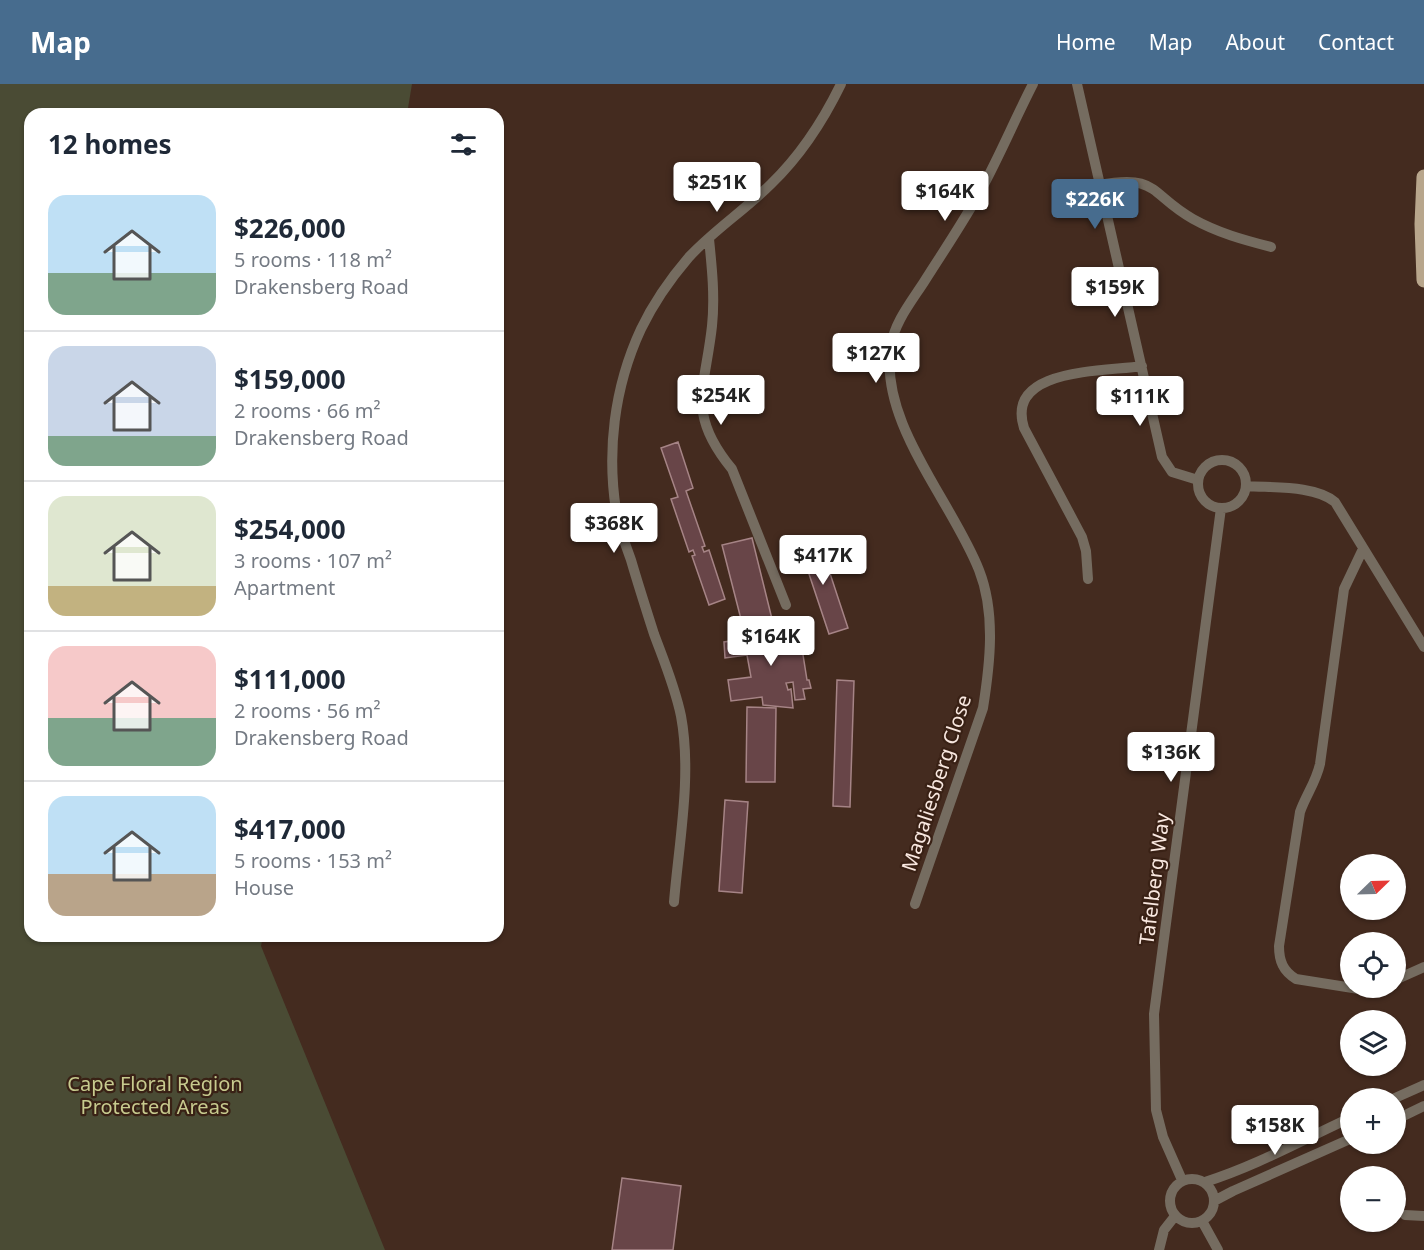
<!DOCTYPE html>
<meta charset="utf-8">
<style>
:root{--surface:#fff;--page:#f2f2f3;--text:#1f2937;--muted:#747a83;--line:#e0e1e3;--accent:#476c8e}
body{margin:0;font-family:"Noto Sans",sans-serif;background:var(--page);color:var(--text);height:100vh;display:flex;flex-direction:column;font-size:22px;white-space:nowrap}
*{box-sizing:border-box;margin:0}
p{font-size:20px;color:var(--muted)}
.icon{flex:none;width:33px;height:33px;fill:none;stroke:currentColor;stroke-width:2;stroke-linecap:round;stroke-linejoin:round}
.map{position:relative;flex:1;overflow:hidden}
.sheet{position:absolute;left:24px;top:24px;width:480px;height:834px;display:flex;flex-direction:column;background:var(--surface);border-radius:18px;box-shadow:0 2px 4px #0004}
.sheet>*{flex:none}
.needle{width:39px;rotate:67deg}
.tools{position:absolute;left:1340px;top:770px;display:grid;gap:12px}
.tools a{display:grid;place-items:center;width:66px;height:66px;border-radius:50%;background:var(--surface);box-shadow:0 2px 4px #0004;font-size:30px}
.price{position:absolute;translate:-50% -51px;padding:0 14px;border-radius:6px;background:#fff;color:#222;font-size:20px;line-height:39px;filter:drop-shadow(0 2px 3px #0008)}
.price::after{content:'';position:absolute;left:50%;top:36px;width:18px;height:14px;margin-left:-9px;background:inherit;clip-path:polygon(0 0,100% 0,50% 100%)}
.price.selected{background:var(--accent);color:#fff}
ul{padding:0;list-style:none}
li{display:flex;align-items:center;gap:18px;height:150px;padding:0 24px}
li+li{border-top:2px solid var(--line)}
li span{display:grid;place-items:center;flex:none;width:168px;height:120px;border-radius:18px;color:#555}
li>.icon{margin-inline-start:auto}
span .icon{width:72px;height:72px;fill:#fffc;stroke-width:1}
li b{font-size:26px}
h2{display:flex;justify-content:space-between;align-items:center;height:72px;padding:0 24px;font-size:26px}
header{display:flex;align-items:center;gap:36px;box-sizing:border-box;height:84px;padding:0 30px;background:var(--accent);color:#fff}
header strong{font-size:28px}
nav{display:flex;gap:33px;margin-inline-start:auto;font-size:21px}
.map>svg:first-child{display:block}
.green{fill:#4a4b34}
.building{fill:#684548;stroke:#a68486;stroke-width:1.5}
.lines{fill:none;stroke-linecap:round;stroke-linejoin:round}
.minor{stroke:#756c60;stroke-width:10}
.primary{stroke:#b8a68c;stroke-width:15}
.labels{text-anchor:middle;dominant-baseline:central;stroke-width:4.5;stroke-linejoin:round;paint-order:stroke}
.street-label{font-size:20px;fill:#f9e8e0;stroke:#392115}
.park-label{font-size:20px;fill:#c7ca8e;stroke:#392115}
</style>
<header>
<strong>Map</strong>
<nav><a>Home</a><a>Map</a><a>About</a><a>Contact</a></nav>
</header>
<div class="map">
<svg width="1424" height="1166" viewBox="0 0 1424 1166">
<rect width="100%" height="100%" fill="#442b1f"/>
<!-- green -->
<path class="green" d="M0,0h412l-5,30h-377v822h233l-2,10 124,304h-385z"/>
<!-- building -->
<path class="building" d="M678,358l15,46 -7,3 19,55 -3,1 2,5 5,-2 16,49 -16,6 -17,-49 3,-1 -2,-5 -4,2 -18,-53 7,-2 -17,-49z
M818,453l30,91 -19,6 -30,-90z
M752,454l20,81 -29,8 -21,-82z
M794,539l1,6h8l1,13h-3l6,38h2l2,8 -8,1 2,10 -10,1 -2,-18 -7,1 2,7 3,-1 2,19 -30,-3 -1,-8 -31,4 -3,-21 23,-3 -4,-22 -22,3 -1,-16 39,-6 22,-8v-4z
M837,596l17,1 -4,126 -17,-1z
M747,623l29,1 -1,74h-29z
M725,716l23,2 -6,91 -23,-2z
M622,1094l59,8 -8,64h-61z"/>
<g class="lines">
<!-- minor -->
<path class="minor" d="M1077,0l85,373 10,15 26,8
M1099,101c60,-11 50,9 94,34 25,14 51,21 78,28
M709,155c3,29 6,58 3,87 -7,64 -26,87 20,143l54,136
M1198 400a24 24 0 1 1 48 0a24 24 0 1 1-48 0Z
M1247,402c25,2 68,-1 88,16l89,145
M1363,465l-19,40 -24,175c-4,18 -14,31 -20,48l-21,134c0,15 4,25 17,33l63,10 18,-2
M1088,495l-2,-28 -4,-14 -58,-109c-19,-61 81,-56 118,-62
M674,818c5,-60 18,-127 7,-186 -6,-29 -17,-55 -27,-82 -8,-25 -16,-50 -23,-74 -5,-14 -11,-29 -14,-44 -11,-63 -3,-129 24,-187 12,-25 30,-51 48,-72 25,-27 56,-47 82,-73 30,-29 52,-63 70,-100
M915,820l68,-196c7,-44 13,-95 -4,-138 -27,-69 -101,-148 -88,-224 3,-23 20,-44 33,-64 19,-30 40,-61 57,-92 19,-35 34,-71 52,-106
M1395,896l29,-13
M1395,1014l29,-13
M1395,1036l29,-14
M1170 1117a22 22 0 1 1 44 0a22 22 0 1 1-44 0Z
M1182,1096l-19,-43 -7,-27 -2,-96 67,-506
M1205,1098c51,-16 97,-42 145,-64
M1214,1117l19,-10 117,-52
M1405,1131l19,1
M1202,1137l16,29
M1159,1166l5,-20 11,-14"/>
<!-- primary -->
<path class="primary" d="M1424,93l-2,47 2,56"/>
</g>
<g class="labels">
<!-- street labels -->
<g class="street-label">
<text transform="translate(936 699) rotate(-72)">Magaliesberg Close</text>
<text transform="translate(1154 795) rotate(-83)">Tafelberg Way</text>
</g>
<!-- park labels -->
<g class="park-label">
<text x="155" y="999">Cape Floral Region<tspan x="155" dy="23">Protected Areas</tspan></text>
</g>
</g>
</svg>
<div class="tools">
<a><svg class="needle" viewBox="-14 -14 28 28"><path d="M0-13l5 13h-10z" fill="#e53935"/><path d="M0 13l5-13h-10z" fill="#747a83"/></svg></a>
<a><svg class="icon" aria-label="locate" viewBox="0 0 24 24"><circle cx="12" cy="12" r="6"/><path d="M12 2v4M12 18v4M2 12h4M18 12h4"/></svg></a>
<a><svg class="icon" aria-label="layers" viewBox="0 0 24 24"><path d="M12 4l9 5-9 5-9-5zM3 14l9 5 9-5"/></svg></a>
<a>+</a>
<a>−</a>
</div>
<b class="price" style="left:717px;top:129px">$251K</b>
<b class="price" style="left:945px;top:138px">$164K</b>
<b class="price selected" style="left:1095px;top:146px">$226K</b>
<b class="price" style="left:1115px;top:234px">$159K</b>
<b class="price" style="left:876px;top:300px">$127K</b>
<b class="price" style="left:721px;top:342px">$254K</b>
<b class="price" style="left:1140px;top:343px">$111K</b>
<b class="price" style="left:614px;top:470px">$368K</b>
<b class="price" style="left:823px;top:502px">$417K</b>
<b class="price" style="left:771px;top:583px">$164K</b>
<b class="price" style="left:1171px;top:699px">$136K</b>
<b class="price" style="left:1275px;top:1072px">$158K</b>
<section class="sheet">
<h2>12 homes<svg class="icon" aria-label="filters" viewBox="0 0 24 24"><path d="M4 7h16M4 17h16"/><circle cx="9" cy="7" r="2"/><circle cx="15" cy="17" r="2"/></svg></h2>
<ul>
<li><span style="background:linear-gradient(#bfe0f5 65%,#7fa58c 0)"><svg class="icon" aria-label="home" viewBox="0 0 24 24"><path d="M3 11l9-7 9 7M6 9v11h12V9"/></svg></span><div><b>$226,000</b><p>5 rooms · 118 m²</p><p>Drakensberg Road</p></div></li>
<li><span style="background:linear-gradient(#c9d6e8 75%,#7fa58c 0)"><svg class="icon" aria-label="home" viewBox="0 0 24 24"><path d="M3 11l9-7 9 7M6 9v11h12V9"/></svg></span><div><b>$159,000</b><p>2 rooms · 66 m²</p><p>Drakensberg Road</p></div></li>
<li><span style="background:linear-gradient(#dfe7d0 75%,#c2b280 0)"><svg class="icon" aria-label="home" viewBox="0 0 24 24"><path d="M3 11l9-7 9 7M6 9v11h12V9"/></svg></span><div><b>$254,000</b><p>3 rooms · 107 m²</p><p>Apartment</p></div></li>
<li><span style="background:linear-gradient(#f6c9c9 60%,#7fa58c 0)"><svg class="icon" aria-label="home" viewBox="0 0 24 24"><path d="M3 11l9-7 9 7M6 9v11h12V9"/></svg></span><div><b>$111,000</b><p>2 rooms · 56 m²</p><p>Drakensberg Road</p></div></li>
<li><span style="background:linear-gradient(#bfe0f5 65%,#b9a48a 0)"><svg class="icon" aria-label="home" viewBox="0 0 24 24"><path d="M3 11l9-7 9 7M6 9v11h12V9"/></svg></span><div><b>$417,000</b><p>5 rooms · 153 m²</p><p>House</p></div></li>
</ul>
</section>
</div>
